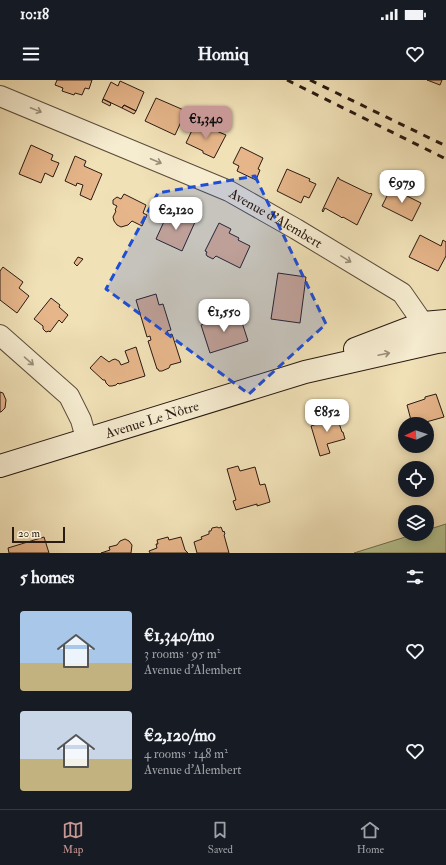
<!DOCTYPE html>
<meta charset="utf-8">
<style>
:root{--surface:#171b24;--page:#20242c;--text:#f1f3f6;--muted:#9ea1a6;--line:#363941;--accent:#c59692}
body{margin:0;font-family:"IM FELL Double Pica",serif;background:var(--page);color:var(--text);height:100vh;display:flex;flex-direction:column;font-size:15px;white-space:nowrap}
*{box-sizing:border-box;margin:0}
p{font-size:13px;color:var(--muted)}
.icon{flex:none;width:22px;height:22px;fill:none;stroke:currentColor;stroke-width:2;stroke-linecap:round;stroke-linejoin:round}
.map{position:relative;height:473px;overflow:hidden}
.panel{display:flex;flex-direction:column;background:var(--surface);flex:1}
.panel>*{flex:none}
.needle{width:26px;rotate:266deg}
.controls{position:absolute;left:398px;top:337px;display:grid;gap:8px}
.controls a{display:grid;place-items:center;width:36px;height:36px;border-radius:50%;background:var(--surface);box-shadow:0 2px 10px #0003;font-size:20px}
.scale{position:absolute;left:12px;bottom:10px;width:53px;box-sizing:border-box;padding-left:4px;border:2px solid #291a12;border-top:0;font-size:11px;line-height:14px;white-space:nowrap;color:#291a12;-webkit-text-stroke:3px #f6ecd0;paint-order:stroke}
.price{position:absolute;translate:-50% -34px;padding:0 9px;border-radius:8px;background:#fff;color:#222;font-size:13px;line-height:26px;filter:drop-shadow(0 1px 2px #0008)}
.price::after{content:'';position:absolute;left:50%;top:24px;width:12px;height:9px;margin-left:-6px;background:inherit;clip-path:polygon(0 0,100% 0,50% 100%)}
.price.active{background:var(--accent);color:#111}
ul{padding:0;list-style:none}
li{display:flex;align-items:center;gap:12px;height:100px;padding:0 20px}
li span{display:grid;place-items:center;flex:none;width:112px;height:80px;border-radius:4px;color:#555}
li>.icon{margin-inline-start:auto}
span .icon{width:48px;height:48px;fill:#fffc;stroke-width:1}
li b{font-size:17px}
h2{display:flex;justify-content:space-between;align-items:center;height:48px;padding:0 20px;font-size:17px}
.status{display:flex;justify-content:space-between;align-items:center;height:28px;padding:0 20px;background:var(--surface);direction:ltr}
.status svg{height:11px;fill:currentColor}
header{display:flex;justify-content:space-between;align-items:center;height:52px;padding:0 20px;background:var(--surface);font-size:18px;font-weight:800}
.menu{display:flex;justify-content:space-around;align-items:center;height:56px;border-top:1px solid var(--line);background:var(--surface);font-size:11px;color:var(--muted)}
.menu a{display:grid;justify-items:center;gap:2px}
.menu .active{color:var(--accent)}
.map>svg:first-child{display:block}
.green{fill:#b6c391;stroke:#706e52}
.building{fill:#e6b58a;stroke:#291a12}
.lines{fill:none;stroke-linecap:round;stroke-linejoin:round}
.minor-casing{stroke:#5b4c3b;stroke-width:22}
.secondary-casing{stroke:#291a12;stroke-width:24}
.minor{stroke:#f6ecd0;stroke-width:20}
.secondary{stroke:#f6ecd0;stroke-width:22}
.rail{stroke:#291a12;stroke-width:3;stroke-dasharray:7 7;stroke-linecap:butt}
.oneway{stroke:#9a8e7a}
.marked{fill:#1d4ed8;fill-opacity:0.2;stroke:#1d4ed8;stroke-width:3;stroke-dasharray:8 5;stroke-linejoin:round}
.labels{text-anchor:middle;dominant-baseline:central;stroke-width:4;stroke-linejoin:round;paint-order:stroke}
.street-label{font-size:14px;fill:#291a12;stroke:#f6ecd0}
</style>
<div class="status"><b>10:18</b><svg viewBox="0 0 49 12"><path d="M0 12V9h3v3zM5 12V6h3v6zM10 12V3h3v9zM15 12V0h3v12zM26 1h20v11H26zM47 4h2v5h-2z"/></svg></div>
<header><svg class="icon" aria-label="menu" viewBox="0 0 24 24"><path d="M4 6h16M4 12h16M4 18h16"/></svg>Homiq<svg class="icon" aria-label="heart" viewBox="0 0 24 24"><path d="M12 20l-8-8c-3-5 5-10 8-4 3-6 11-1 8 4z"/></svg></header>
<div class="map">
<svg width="446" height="473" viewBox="0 0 446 473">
<rect width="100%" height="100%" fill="#f1e1b7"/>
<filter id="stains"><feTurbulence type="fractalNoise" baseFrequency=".005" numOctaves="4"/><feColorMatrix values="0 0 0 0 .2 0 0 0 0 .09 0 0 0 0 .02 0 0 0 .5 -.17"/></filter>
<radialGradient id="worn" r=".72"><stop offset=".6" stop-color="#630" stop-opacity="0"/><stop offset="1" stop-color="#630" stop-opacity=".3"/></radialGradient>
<!-- green -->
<path class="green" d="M446,444v29h-92l61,-19h12v-4z"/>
<!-- building -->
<path class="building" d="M57,0h35l-3,9 -4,-1 -3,7 -7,-2 -1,2 -12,-4 1,-3 -8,-3z
M427,0h15l-2,5z
M120,1l24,11 -8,19 -12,-6 -2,3 -19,-9 8,-17 7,4z
M156,18l30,13 -11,24 -30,-14z
M103,19l8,4 -1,3 -8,-4z
M124,25l12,6 -2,3 -12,-6z
M196,42l17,9 1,-1 12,5 -12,23 -11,-5v-2l-17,-8z
M31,65l22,10 -2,5 8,3 -6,14 -8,-4 -4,10 -22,-9z
M241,67l22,11 -5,11 2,1 -4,10 -19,-9 2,-5 -6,-3z
M75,76l11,5 -2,5 18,8 -11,26 -11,-5 3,-10 -6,-2 -1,3 -11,-5z
M287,89l23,10 -1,2 7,3 -7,14 -5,-2 -3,7 -24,-12z
M338,97l1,1v1l31,15 1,-1 1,1 -15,31 -14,-8 -1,1 -1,-1 -16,-9 -2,4 -1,-1z
M391,108l30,15 -9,18 -30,-15z
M124,114l22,11 -3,8 4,2 -5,11 -10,-5 -4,4 -7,2 -4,-2 -3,-4 -1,-4 3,-6 -1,-1 2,-4 -4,-2v-4l4,-3 4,2z
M178,134l17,8 -13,29 -26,-12 11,-24 9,4z
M219,143l12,6 -2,4 10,5 -1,2 12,6 -10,22 -24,-12 -3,3 -6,-3 -1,-2 1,-2 -2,-1z
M420,155l21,11 2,-6 3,2v14l-8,15 -29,-14z
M78,177l5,2 -6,7 -3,-3z
M3,187l20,15 -4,6 10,8 -12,17 -17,-13v-29z
M278,193l28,4 -6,46 -29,-4z
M156,214l3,11 4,-1 8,26 -4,1 2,4 3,-1 9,28 -11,3v1l-1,2 -7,3h-3l-1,-2h-1l-9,-28 3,-1 -1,-4 -3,1 -11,-37z
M51,218l9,7 -1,2 9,8 -6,8 -3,-3 -9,12 -1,-1 -3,1 -3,-3v-3l-9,-7z
M239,233l9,28 -38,12 -9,-28z
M136,267l9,29 -26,8 -1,-1 -2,2 -4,1h-3l-3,-3 -1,-3h-2l-13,-12 11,-12 8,6 3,-2 3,-1 4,2 2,4 8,-3 -4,-11z
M0,312l3,1 3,7 -1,8 -4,4h-1z
M436,314l8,23 -25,7h-7l-5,-19 18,-6v-2z
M332,334h4l6,18h1l2,7 -18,5 3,9 -10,3 -9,-30 9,-3 -1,-4z
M238,386l2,5 15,-4 5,18 5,-1 5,18 -13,4v-2l-21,6 -3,-9 3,-1 -9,-31z
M217,447l2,1 2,-1 2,5 1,-1 1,3 -1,1 5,18h-32l-3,-11 8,-3 -1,-2 8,-3v-3h2l1,-3z
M44,457l5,16h-40l-1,-5z
M168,457l1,3 12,-3 4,13 3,3h-38l-1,-2 8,-3 -1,-4h2l-1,-4z
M125,459l4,2 3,4 -1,8h-30l9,-3 -1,-3 8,-2 3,-4z"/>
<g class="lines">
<defs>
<g id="minor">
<path id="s1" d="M0,16l229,95 67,38 106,64 30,43"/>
<path d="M0,255l69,61 12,24 5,18"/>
</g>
<g id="secondary">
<path d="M355,269l68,-26 23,-2"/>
<path id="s2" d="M0,386l305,-94 132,-30 9,-1"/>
</g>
</defs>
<!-- minor casing -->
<use href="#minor" class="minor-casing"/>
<!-- secondary casing -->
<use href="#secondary" class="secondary-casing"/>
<!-- minor -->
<use href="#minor" class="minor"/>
<!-- secondary -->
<use href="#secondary" class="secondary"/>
<!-- rail -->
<path class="rail" d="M287,0l159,79
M310,0l136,66"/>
</g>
<!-- one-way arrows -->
<defs><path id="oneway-shaft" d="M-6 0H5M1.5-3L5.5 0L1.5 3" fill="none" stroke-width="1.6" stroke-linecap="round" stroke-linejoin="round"/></defs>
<g class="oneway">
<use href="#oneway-shaft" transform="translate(36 30) rotate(22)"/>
<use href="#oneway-shaft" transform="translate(156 81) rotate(23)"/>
<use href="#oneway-shaft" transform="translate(346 179) rotate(31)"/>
<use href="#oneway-shaft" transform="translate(384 274) rotate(-12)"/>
<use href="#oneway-shaft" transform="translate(29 281) rotate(41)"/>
</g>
<!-- marked area -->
<path class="marked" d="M255,96l71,148 -77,70 -143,-105 52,-96z"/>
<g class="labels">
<!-- street labels -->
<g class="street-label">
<text stroke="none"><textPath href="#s1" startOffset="302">Avenue d'Alembert</textPath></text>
<text stroke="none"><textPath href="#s2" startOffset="159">Avenue Le Nôtre</textPath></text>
</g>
</g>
<rect width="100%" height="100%" filter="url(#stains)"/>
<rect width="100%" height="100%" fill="url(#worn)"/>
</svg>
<div class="controls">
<a><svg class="needle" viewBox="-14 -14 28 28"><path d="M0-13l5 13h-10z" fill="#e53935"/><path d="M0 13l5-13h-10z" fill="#9ea1a6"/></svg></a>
<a><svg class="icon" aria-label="locate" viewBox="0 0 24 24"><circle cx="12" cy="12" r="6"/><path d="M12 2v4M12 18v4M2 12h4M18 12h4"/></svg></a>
<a><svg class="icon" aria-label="layers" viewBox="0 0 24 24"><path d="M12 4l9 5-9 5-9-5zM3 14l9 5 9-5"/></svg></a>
</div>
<div class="scale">20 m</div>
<b class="price active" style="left:206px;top:60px">€1,340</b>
<b class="price" style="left:402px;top:124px">€979</b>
<b class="price" style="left:176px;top:151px">€2,120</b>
<b class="price" style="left:224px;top:253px">€1,550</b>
<b class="price" style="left:327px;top:353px">€852</b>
</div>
<section class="panel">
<h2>5 homes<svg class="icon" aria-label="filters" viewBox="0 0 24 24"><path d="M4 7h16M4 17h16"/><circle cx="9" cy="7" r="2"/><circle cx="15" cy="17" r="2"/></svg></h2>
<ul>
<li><span style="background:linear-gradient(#a9c7e8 65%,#c2b280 0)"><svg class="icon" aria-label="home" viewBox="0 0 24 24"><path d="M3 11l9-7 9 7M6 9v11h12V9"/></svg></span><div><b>€1,340/mo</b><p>3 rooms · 95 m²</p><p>Avenue d'Alembert</p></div><svg class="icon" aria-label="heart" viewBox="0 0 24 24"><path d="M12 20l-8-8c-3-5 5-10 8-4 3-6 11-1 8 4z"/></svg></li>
<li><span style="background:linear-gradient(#c9d6e8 60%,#c2b280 0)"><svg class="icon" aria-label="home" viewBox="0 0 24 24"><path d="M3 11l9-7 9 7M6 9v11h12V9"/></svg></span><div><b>€2,120/mo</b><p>4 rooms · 148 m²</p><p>Avenue d'Alembert</p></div><svg class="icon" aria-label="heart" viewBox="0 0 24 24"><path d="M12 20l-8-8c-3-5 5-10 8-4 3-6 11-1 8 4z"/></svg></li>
</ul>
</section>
<nav class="menu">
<a class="active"><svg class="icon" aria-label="map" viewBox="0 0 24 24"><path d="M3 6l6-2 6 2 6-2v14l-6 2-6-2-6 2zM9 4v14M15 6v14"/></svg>Map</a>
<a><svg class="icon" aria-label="saved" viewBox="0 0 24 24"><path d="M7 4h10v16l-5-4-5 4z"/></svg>Saved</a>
<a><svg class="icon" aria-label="home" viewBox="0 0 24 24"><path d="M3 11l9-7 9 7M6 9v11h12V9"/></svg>Home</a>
</nav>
